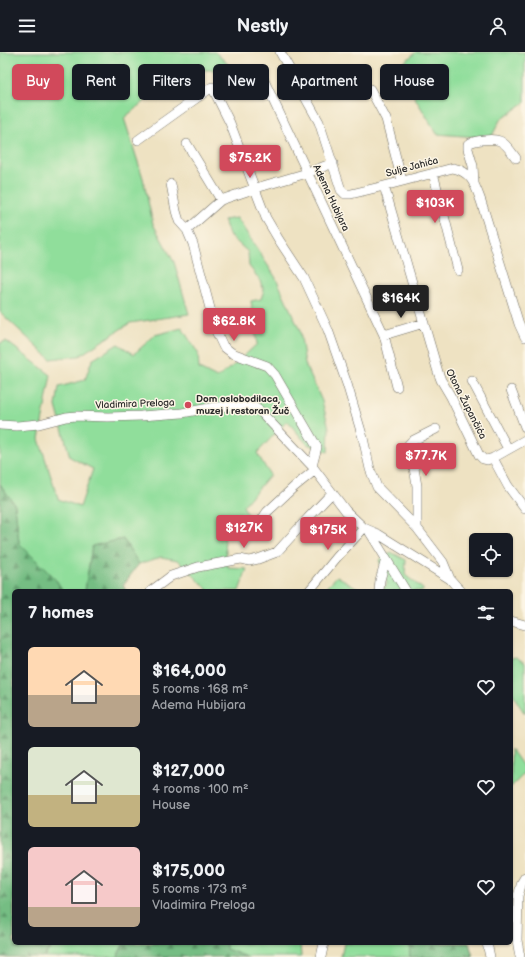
<!DOCTYPE html>
<meta charset="utf-8">
<style>
:root{--surface:#171b24;--page:#20242c;--text:#f1f3f6;--muted:#9ea1a6;--accent:#d1495b}
body{margin:0;font-family:"Balsamiq Sans",sans-serif;background:var(--page);color:var(--text);height:100vh;display:flex;flex-direction:column;font-size:15px;white-space:nowrap}
*{box-sizing:border-box;margin:0}
p{font-size:13px;color:var(--muted)}
.icon{flex:none;width:22px;height:22px;fill:none;stroke:currentColor;stroke-width:2;stroke-linecap:round;stroke-linejoin:round}
.map{position:relative;flex:1;overflow:hidden}
.details{position:absolute;left:12px;top:537px;width:501px;height:356px;display:flex;flex-direction:column;background:var(--surface);border-radius:6px;box-shadow:0 1px 3px #0004}
.details>*{flex:none}
.banner{position:absolute;left:12px;top:12px;width:501px;height:36px;display:flex;gap:8px}
.fabs{position:absolute;left:469px;top:481px;display:grid;gap:8px}
.fabs a{display:grid;place-items:center;width:44px;height:44px;border-radius:6px;background:var(--surface);box-shadow:0 1px 3px #0004;font-size:20px}
.price{position:absolute;translate:-50% -34px;padding:0 9px;border-radius:4px;background:var(--accent);color:#fff;font-size:13px;line-height:26px;filter:drop-shadow(0 1px 2px #0008)}
.price::after{content:'';position:absolute;left:50%;top:24px;width:12px;height:9px;margin-left:-6px;background:inherit;clip-path:polygon(0 0,100% 0,50% 100%)}
.price.selected{background:#222;color:#fff}
ul{padding:0;list-style:none}
li{display:flex;align-items:center;gap:12px;height:100px;padding:0 16px}
li span{display:grid;place-items:center;flex:none;width:112px;height:80px;border-radius:6px;color:#555}
li>.icon{margin-inline-start:auto}
span .icon{width:48px;height:48px;fill:#fffc;stroke-width:1}
li b{font-size:17px}
h2{display:flex;justify-content:space-between;align-items:center;height:48px;padding:0 16px;font-size:17px}
.pill{padding:0 14px;border-radius:6px;background:var(--surface);box-shadow:0 1px 3px #0004;font-size:14px;line-height:36px}
.pill.selected{background:var(--accent);color:#fff}
header{display:flex;justify-content:space-between;align-items:center;height:52px;padding:0 16px;background:var(--surface);font-size:18px;font-weight:700}
.map>svg:first-child{display:block}
.green{fill:#90de9b;stroke:#5e8463}
.forest{fill:url(#forest-firs);stroke:#507457}
.lines{fill:none;stroke-linecap:round;stroke-linejoin:round}
.street-casing{stroke:#6f6b60;stroke-width:10}
.street{stroke:#fff;stroke-width:9}
.poi-dot{fill:#d1495b;stroke:#fcf5e5;stroke-width:1.5}
.labels{text-anchor:middle;dominant-baseline:central;stroke-width:3;stroke-linejoin:round;paint-order:stroke}
.street-label{font-size:10px;fill:#2b2b2b;stroke:#fcf5e5}
.poi-label{font-size:10px;font-weight:bold;fill:#2b2b2b;stroke:#fcf5e5;text-anchor:start}
</style>
<header><svg class="icon" aria-label="menu" viewBox="0 0 24 24"><path d="M4 6h16M4 12h16M4 18h16"/></svg>Nestly<svg class="icon" aria-label="person" viewBox="0 0 24 24"><circle cx="12" cy="8" r="4"/><path d="M4 21q1-7 8-7t8 7"/></svg></header>
<div class="map">
<svg width="525" height="905" viewBox="0 0 525 905">
<defs>
<pattern id="forest-firs" width="22" height="20" patternUnits="userSpaceOnUse"><rect width="22" height="20" fill="#74bd83"/><path d="M5 1l3.5 6h-7zM16 11l3.5 6h-7z" fill="#5f9a6b"/></pattern>
</defs>
<rect width="100%" height="100%" fill="#fcf5e5"/>
<filter id="ink" filterUnits="userSpaceOnUse"><feTurbulence type="fractalNoise" baseFrequency=".025" numOctaves="2"/><feDisplacementMap in="SourceGraphic" scale="8" xChannelSelector="R" yChannelSelector="G"/><feConvolveMatrix kernelMatrix="1 2 1 2 8 2 1 2 1" color-interpolation-filters="sRGB"/></filter>
<filter id="wash" filterUnits="userSpaceOnUse"><feTurbulence type="fractalNoise" baseFrequency=".012" numOctaves="4" result="noise"/><feDisplacementMap in="SourceGraphic" scale="16" xChannelSelector="R" yChannelSelector="G"/><feGaussianBlur stdDeviation="0.9" result="paint"/><feColorMatrix in="noise" values="0 0 0 0 0 0 0 0 0 0 0 0 0 0 0 0 0 1.4 0 .05"/><feComposite in="paint" operator="in"/></filter>
<g filter="url(#wash)">
<rect width="100%" height="100%" fill="#eee2c2"/>
<!-- green -->
<path class="green" d="M0,0h215l13,12 -11,6h-35l-58,48 19,60 10,46 21,38 15,52 -59,9 -51,33 -29,3 -50,-47z
M416,0h109v50l-25,18 -9,18 -54,-4 -31,-51 -5,-18z
M237,166l39,60 24,53 5,33 17,37 7,27 -1,24 -21,-8 -20,-23 -30,32 13,22 -27,31 10,18 -29,11 4,33 19,1 -8,22h-30l-31,-31 -17,-3 -22,7 -16,-25 -31,7 -7,45h-22l-7,-11 -37,-37 -4,-38 -15,-21v-141l6,-2 45,34 -12,64 19,60 22,8 13,-38 -23,-12 -14,-51 3,-19 26,-7 7,-20 26,-16 16,10 21,-19 27,-7 16,25 1,16 18,9 17,-13 23,-21 -6,-43 10,-2 3,-9 -5,-11 -10,-13 -1,-14 -19,-17 -5,-15z
M391,500l15,8 -1,15 18,14v2h-42l6,-7 -8,-24z
M337,524l26,15h-40z
M516,605l9,6v51l-14,-22v-34z
M511,697l14,20v4l-14,14z
M54,891h70l-5,10 -1,4h-74z
M226,891h74l1,14h-54l-22,-8z
M344,891h125l4,14h-132z"/>
<!-- forest -->
<path class="forest" d="M0,432l15,21 4,38 37,37 7,11h-49v352h40l-11,14h-43z
M123,487l16,25 -16,21 3,6h-41l7,-45z
M124,891h102v6l21,8h-129l1,-4z
M409,891h60l4,14h-63z"/>
</g>
<g filter="url(#ink)">
<g class="lines">
<defs>
<path id="street" d="M280,0l39,70 22,68 4,4h6l33,-8 69,-18c19,4 22,17 28,33l38,123 6,13
M259,18l125,265 13,52
M370,37l16,30 16,62
M138,88l74,-53 18,36 36,95 13,22 25,38 24,52 19,54 16,54 7,31 7,18 40,41 26,34 7,17
M187,92l34,56
M433,121l25,97
M474,131l-1,-17 -5,-17v-5c7,-4 25,-6 32,-3 7,3 12,12 16,17
M171,132l5,27 3,10 8,9 6,14 23,87 7,15 9,7 35,13 8,9 42,72 -5,19
M384,134l54,186 3,8 10,17 28,58 4,4 4,1 6,-2 32,-18
M187,178l34,-30 35,-12 51,-15 26,-10
M384,283l40,-12
M472,329l36,68
M511,338l14,37
M0,373l17,1 22,-2 27,-7 10,-1 32,1 33,-1 41,-3 33,-6 34,-2 5,2 5,3 53,56 34,45 18,17 14,6 72,45 7,8 4,4
M493,406l15,28 17,23
M263,466l4,-6 27,-25 21,-17
M417,476v-42l-6,-36 -2,-6 3,-3 24,-12
M369,479l37,60
M151,539l20,-15 27,-9 43,-8 8,2 9,-2 19,-7 31,-34 24,-25
M309,539l28,-34 27,-29
M379,539l1,-11 6,-21
M511,569l14,4
M487,891l3,14
M321,905l3,-14
M520,905l-3,-17 1,-44 4,-14 3,-5"/>
</defs>
<!-- street casing -->
<use href="#street" class="street-casing"/>
<!-- street -->
<use href="#street" class="street"/>
</g>
</g>
<!-- markers -->
<circle class="poi-dot" cx="188" cy="353" r="4"/>
<g class="labels">
<!-- street labels -->
<g class="street-label">
<text transform="translate(412 115) rotate(-15)">Sulje Jahića</text>
<text transform="translate(331 146) rotate(65)">Adema Hubijara</text>
<text transform="translate(135 352) rotate(-2)">Vladimira Preloga</text>
<text transform="translate(466 352) rotate(63)">Otona Župančića</text>
</g>
<!-- poi labels -->
<g class="poi-label">
<text x="196" y="347">Dom oslobodilaca,<tspan x="196" dy="12">muzej i restoran Žuč</tspan></text>
</g>
</g>
</svg>
<div class="fabs">
<a><svg class="icon" aria-label="locate" viewBox="0 0 24 24"><circle cx="12" cy="12" r="6"/><path d="M12 2v4M12 18v4M2 12h4M18 12h4"/></svg></a>
</div>
<b class="price" style="left:250px;top:127px">$75.2K</b>
<b class="price" style="left:435px;top:172px">$103K</b>
<b class="price selected" style="left:401px;top:267px">$164K</b>
<b class="price" style="left:234px;top:290px">$62.8K</b>
<b class="price" style="left:426px;top:425px">$77.7K</b>
<b class="price" style="left:244px;top:497px">$127K</b>
<b class="price" style="left:328px;top:499px">$175K</b>
<div class="banner">
<a class="pill selected">Buy</a>
<a class="pill">Rent</a>
<a class="pill">Filters</a>
<a class="pill">New</a>
<a class="pill">Apartment</a>
<a class="pill">House</a>
</div>
<section class="details">
<h2>7 homes<svg class="icon" aria-label="filters" viewBox="0 0 24 24"><path d="M4 7h16M4 17h16"/><circle cx="9" cy="7" r="2"/><circle cx="15" cy="17" r="2"/></svg></h2>
<ul>
<li><span style="background:linear-gradient(#ffd9b3 60%,#b9a48a 0)"><svg class="icon" aria-label="home" viewBox="0 0 24 24"><path d="M3 11l9-7 9 7M6 9v11h12V9"/></svg></span><div><b>$164,000</b><p>5 rooms · 168 m²</p><p>Adema Hubijara</p></div><svg class="icon" aria-label="heart" viewBox="0 0 24 24"><path d="M12 20l-8-8c-3-5 5-10 8-4 3-6 11-1 8 4z"/></svg></li>
<li><span style="background:linear-gradient(#dfe7d0 60%,#c2b280 0)"><svg class="icon" aria-label="home" viewBox="0 0 24 24"><path d="M3 11l9-7 9 7M6 9v11h12V9"/></svg></span><div><b>$127,000</b><p>4 rooms · 100 m²</p><p>House</p></div><svg class="icon" aria-label="heart" viewBox="0 0 24 24"><path d="M12 20l-8-8c-3-5 5-10 8-4 3-6 11-1 8 4z"/></svg></li>
<li><span style="background:linear-gradient(#f6c9c9 75%,#b9a48a 0)"><svg class="icon" aria-label="home" viewBox="0 0 24 24"><path d="M3 11l9-7 9 7M6 9v11h12V9"/></svg></span><div><b>$175,000</b><p>5 rooms · 173 m²</p><p>Vladimira Preloga</p></div><svg class="icon" aria-label="heart" viewBox="0 0 24 24"><path d="M12 20l-8-8c-3-5 5-10 8-4 3-6 11-1 8 4z"/></svg></li>
</ul>
</section>
</div>
